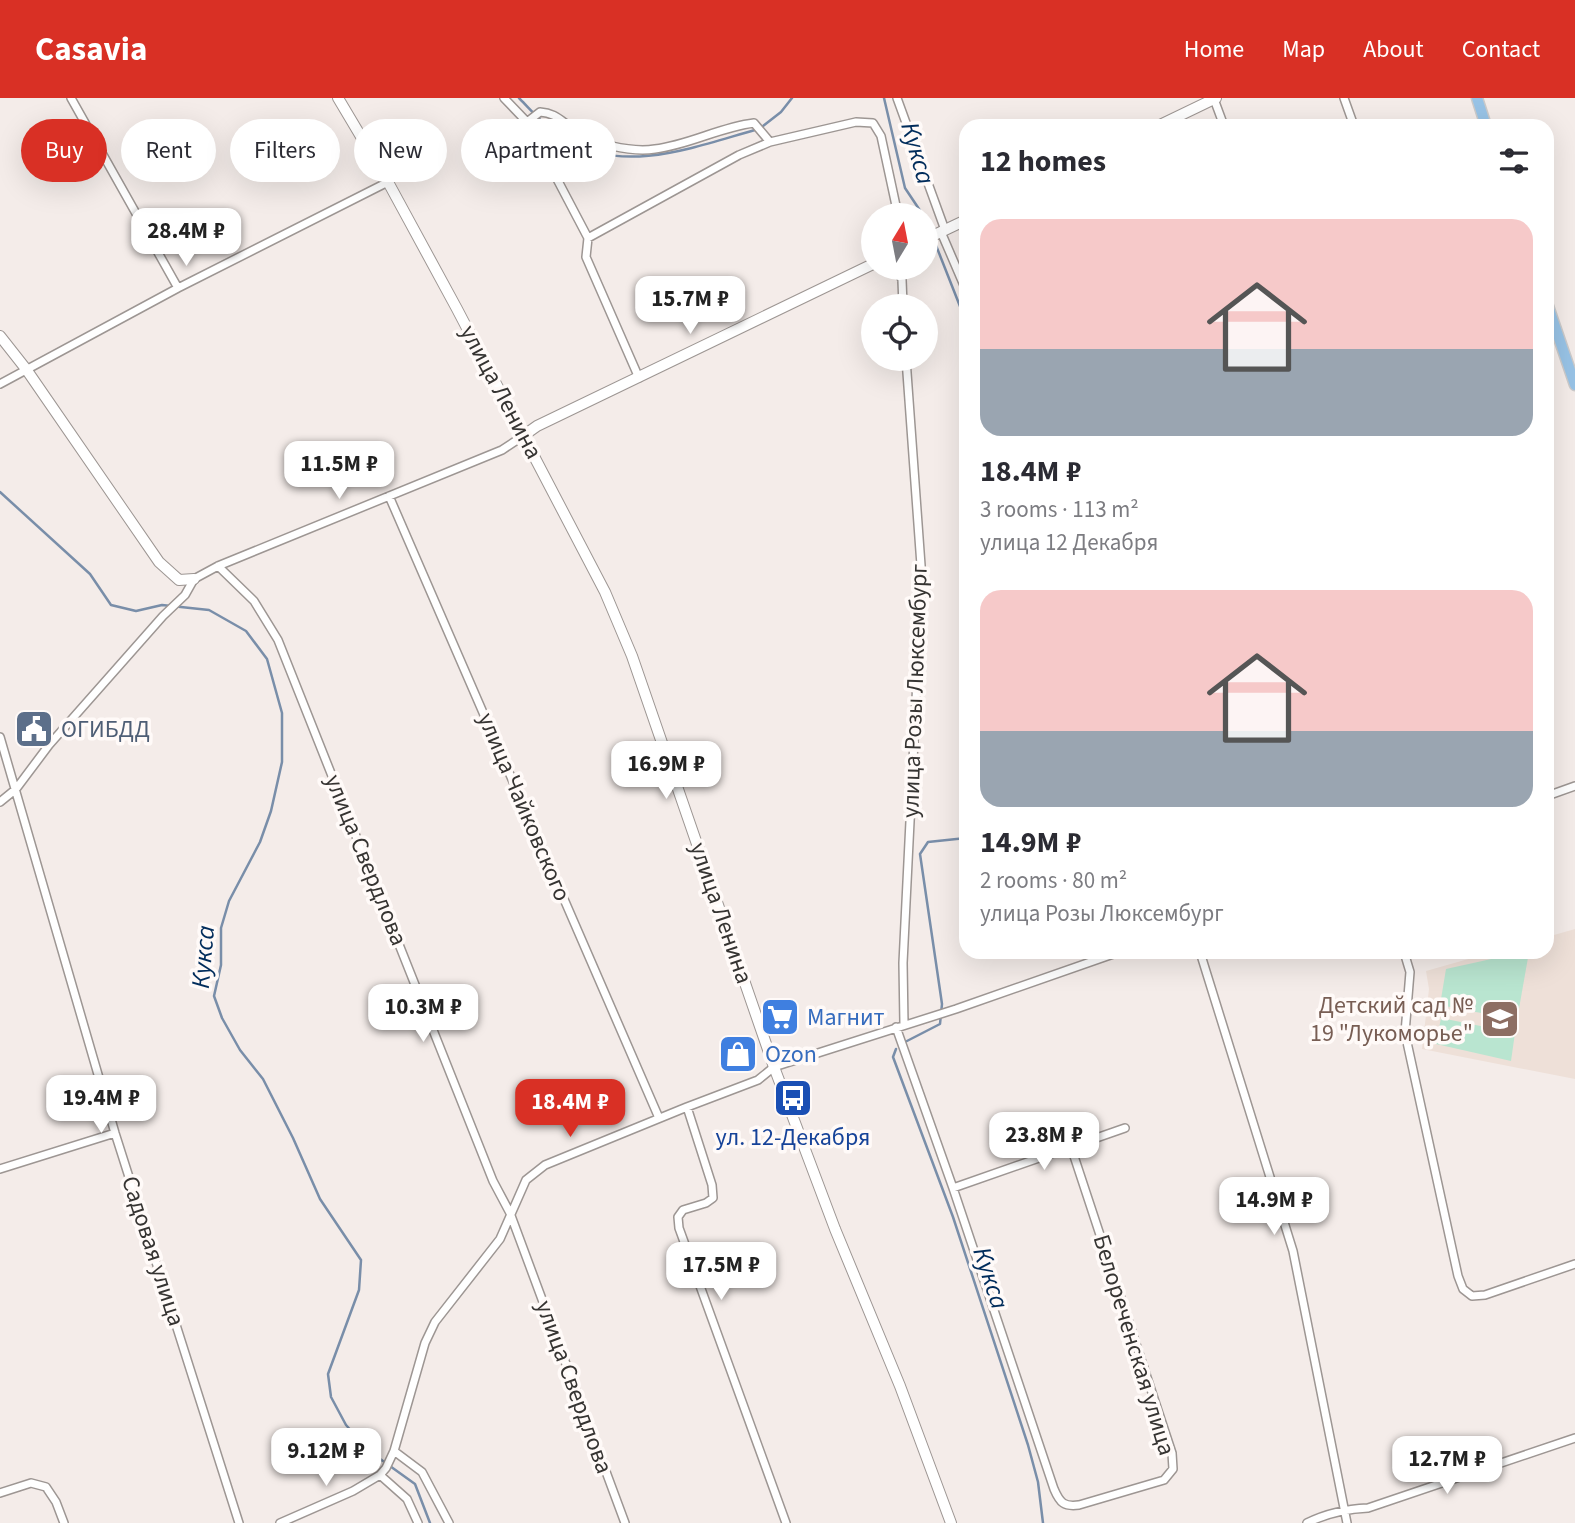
<!DOCTYPE html>
<meta charset="utf-8">
<style>
:root{--surface:#fff;--page:#f2f2f3;--text:#2b2b33;--muted:#7c7c81;--accent:#d93025}
body{margin:0;font-family:"Source Sans 3",sans-serif;background:var(--page);color:var(--text);height:100vh;display:flex;flex-direction:column;font-size:26px;white-space:nowrap}
*{box-sizing:border-box;margin:0}
p{font-size:23px;color:var(--muted)}
.icon{flex:none;width:38px;height:38px;fill:none;stroke:currentColor;stroke-width:2;stroke-linecap:round;stroke-linejoin:round}
.map{position:relative;flex:1;overflow:hidden}
.drawer{position:absolute;left:959px;top:21px;width:595px;height:840px;display:flex;flex-direction:column;background:var(--surface);border-radius:21px;box-shadow:0 7px 28px #0002}
.drawer>*{flex:none}
.guide{position:absolute;left:21px;top:21px;width:665px;height:63px;display:flex;gap:14px}
.needle{width:46px;rotate:10deg}
.fabs{position:absolute;left:861px;top:105px;display:grid;gap:14px}
.fabs a{display:grid;place-items:center;width:77px;height:77px;border-radius:50%;background:var(--surface);box-shadow:0 7px 28px #0002;font-size:35px}
.price{position:absolute;translate:-50% -60px;padding:0 16px;border-radius:14px;background:#fff;color:#222;font-size:23px;line-height:46px;filter:drop-shadow(0 2px 4px #0008)}
.price::after{content:'';position:absolute;left:50%;top:42px;width:21px;height:16px;margin-left:-10px;background:inherit;clip-path:polygon(0 0,100% 0,50% 100%)}
.price.selected{background:var(--accent);color:#fff}
ul{padding:0;list-style:none}
li{display:grid;align-content:center;gap:14px;height:371px;padding:0 21px}
li span{display:grid;place-items:center;height:217px;border-radius:21px;color:#555}
li>.icon{margin-inline-start:auto}
span .icon{width:126px;height:126px;fill:#fffc;stroke-width:1}
li b{font-size:30px}
h2{display:flex;justify-content:space-between;align-items:center;height:84px;padding:0 21px;font-size:30px}
.tag{padding:0 24px;border-radius:32px;background:var(--surface);box-shadow:0 7px 28px #0002;font-size:24px;line-height:63px}
.tag.selected{background:var(--accent);color:#fff}
header{display:flex;align-items:center;gap:42px;box-sizing:border-box;height:98px;padding:0 35px;background:var(--accent);color:#fff}
header strong{font-size:33px}
nav{display:flex;gap:38px;margin-inline-start:auto;font-size:24px}
.map>svg:first-child{display:block}
.built{fill:#eee0d8}
.green{fill:#b9e5d0}
.lines{fill:none;stroke-linecap:round;stroke-linejoin:round}
.stream{stroke:#798ea9;stroke-width:2.5}
.street-casing{stroke:#9d9693;stroke-width:10}
.secondary-casing{stroke:#9d9693;stroke-width:12}
.primary-casing{stroke:#cbcaca;stroke-width:13}
.street{stroke:#fff;stroke-width:7}
.secondary{stroke:#fff;stroke-width:10}
.primary{stroke:#98c3e6;stroke-width:10}
.labels{text-anchor:middle;dominant-baseline:central;stroke-width:7;stroke-linejoin:round;paint-order:stroke}
.street-label{font-size:24px;fill:#363432;stroke:#fffaf8}
.service-label{font-size:24px;fill:#4e5e75;stroke:#fffaf8;text-anchor:start}
.education-label{font-size:24px;fill:#785e54;stroke:#fffaf8;text-anchor:end}
.shop-label{font-size:24px;fill:#366cbe;stroke:#fffaf8;text-anchor:start}
.transit-label{font-size:24px;fill:#164399;stroke:#fffaf8}
.water-label{font-size:26px;font-style:italic;fill:#002c5b;stroke:#fffaf8}
</style>
<header>
<strong>Casavia</strong>
<nav><a>Home</a><a>Map</a><a>About</a><a>Contact</a></nav>
</header>
<div class="map">
<svg width="1575" height="1425" viewBox="0 0 1575 1425">
<rect width="100%" height="100%" fill="#f4ece9"/>
<!-- built -->
<path class="built" d="M1575,831v150l-153,-30 7,-60 -3,-18 67,-19h54v-15z"/>
<!-- green -->
<path class="green" d="M1523,854h6l-12,68 -77,-15 6,-36z
M1441,920l74,15 -4,28 -75,-17z"/>
<g class="lines">
<!-- stream -->
<path class="stream" d="M519,0c13,13 32,35 47,43 61,33 128,6 189,-11
M884,0l21,90 18,27
M763,28l18,-14 11,-14
M926,122l39,99 -3,10 4,10
M0,394l90,82 21,31 25,6 26,-6 47,5 37,21 21,28 15,54v49l-11,49 -11,31 -31,59 -8,27v37l-7,31 8,22 18,32 23,29 30,59 27,61 41,61 -2,30 -31,84 3,23 15,28 23,26 46,33 15,39
M905,944l35,-18 2,-20 -22,-150 8,-12 38,-4
M896,951l-3,8 60,160 75,228 10,37 5,41"/>
<defs>
<path id="street" d="M71,0l107,190
M504,0l23,24 61,116 -2,19 53,121
M897,0l48,132
M1344,0l10,28
M1214,1l10,27
M527,24l13,-10c15,1 20,8 32,16 11,8 27,15 40,18 13,3 30,5 43,3 34,-4 65,-22 99,-26l16,19
M941,134l25,58
M588,140l151,-83 31,-13 86,-20 17,1 8,13 17,79
M897,170l5,12 1,26
M0,286l178,-96 210,-106
M389,398l270,622
M218,468l36,35 24,39 215,541 17,32 115,310
M0,639l115,396 124,390
M1547,698l28,-10
M0,704l16,-13 33,-44 114,-129 22,-21 9,-16 24,-13 284,-116 21,-14
M1200,854l93,299 54,272
M1404,854l6,20 -5,61 53,243 5,13 9,7 13,-1 90,-31
M904,926l-1,-61 19,-384 -16,-220
M896,929l57,161 101,301c6,14 10,18 25,16l85,-25 9,-11 -1,-16 -101,-306
M687,1009l25,78 1,13 -7,5 -23,7 -5,7 1,11 107,295
M0,1071l115,-36
M953,1090l172,-60
M394,1353l28,21 27,51
M380,1377l27,24 11,24
M0,1395l31,-10 15,4 10,15 8,21
M280,1425l73,-32 27,-16 6,-7 8,-17 31,-108 10,-21 65,-83 26,-59 19,-15 142,-58 71,-27 16,-13 182,-58 163,-57
M1307,1425c20,-10 39,-14 61,-15l207,-70"/>
<path id="secondary" d="M338,0l50,84 69,127 148,283 27,64 142,411 61,162 65,157 51,137
M1158,28l58,-28
M926,141l40,-19
M0,238l26,33 133,193 20,18 15,-1
M523,338l14,-10 336,-162"/>
<path id="primary" d="M1477,0l9,28
M1547,205l28,82"/>
</defs>
<!-- street casing -->
<use href="#street" class="street-casing"/>
<!-- secondary casing -->
<use href="#secondary" class="secondary-casing"/>
<!-- primary casing -->
<use href="#primary" class="primary-casing"/>
<!-- street -->
<use href="#street" class="street"/>
<!-- secondary -->
<use href="#secondary" class="secondary"/>
<!-- primary -->
<use href="#primary" class="primary"/>
</g>
<!-- icons -->
<defs>
<symbol id="civic-square" viewBox="-11 -11 22 22"><rect x="-9" y="-9" width="18" height="18" rx="4" fill="#5c6f8a" stroke="#fffaf8"/><path d="M-.6-6.5H3V-4.5H.6V-3L4-1V1h2V6H-6V1h2V-1L-.6-3ZM-1.2 2.5V6h2.4V2.5Z" fill="#fff"/></symbol>
<symbol id="supermarket-square" viewBox="-11 -11 22 22"><rect x="-9" y="-9" width="18" height="18" rx="4" fill="#3f7fe0" stroke="#fffaf8"/><path d="M-6-5.5h2.5l.6 2H6L4.5 2H-2.5L-4.4-4H-6ZM-1.5 3.2a1.3 1.3 0 1 0 .1 0ZM3 3.2a1.3 1.3 0 1 0 .1 0Z" fill="#fff"/></symbol>
<symbol id="school-square" viewBox="-11 -11 22 22"><rect x="-9" y="-9" width="18" height="18" rx="4" fill="#8d6e63" stroke="#fffaf8"/><path d="M0-5L7-2L0 1L-7-2ZM-4 1L0 2.5L4 1V4Q0 6-4 4Z" fill="#fff"/></symbol>
<symbol id="shop-square" viewBox="-11 -11 22 22"><rect x="-9" y="-9" width="18" height="18" rx="4" fill="#3f7fe0" stroke="#fffaf8"/><path d="M-5-2.5h2.3a2.7 3.5 0 0 1 5.4 0H5L5.5 6h-11ZM-1.5-2.5h3a1.5 2.3 0 0 0-3 0Z" fill="#fff"/></symbol>
<symbol id="bus-square" viewBox="-11 -11 22 22"><rect x="-9" y="-9" width="18" height="18" rx="4" fill="#1a4fb4" stroke="#fffaf8"/><path d="M-5-6H5V4H4V6H2V4H-2V6H-4V4H-5ZM-3.5-4V0h7V-4ZM-3.5 1.2v1.5H-2V1.2ZM2 1.2v1.5H3.5V1.2Z" fill="#fff"/></symbol>
</defs>
<g fill-rule="evenodd">
<use href="#civic-square" x="12" y="609" width="44" height="44"/>
<use href="#supermarket-square" x="758" y="897" width="44" height="44"/>
<use href="#school-square" x="1478" y="899" width="44" height="44"/>
<use href="#shop-square" x="716" y="934" width="44" height="44"/>
<use href="#bus-square" x="771" y="978" width="44" height="44"/>
</g>
<g class="labels">
<!-- street labels -->
<g class="street-label">
<text transform="translate(501 294) rotate(62)">улица Ленина</text>
<text transform="translate(915 593) rotate(-88)">улица Розы Люксембург</text>
<text transform="translate(524 709) rotate(67)">улица Чайковского</text>
<text transform="translate(366 762) rotate(68)">улица Свердлова</text>
<text transform="translate(721 815) rotate(71)">улица Ленина</text>
<text transform="translate(153 1153) rotate(72)">Садовая улица</text>
<text transform="translate(1134 1247) rotate(73)">Белореченская улица</text>
<text transform="translate(574 1289) rotate(70)">улица Свердлова</text>
</g>
<!-- service labels -->
<g class="service-label">
<text x="61" y="631">ОГИБДД</text>
</g>
<!-- education labels -->
<g class="education-label">
<text x="1473" y="907">Детский сад №<tspan x="1473" dy="28">19 "Лукоморье"</tspan></text>
</g>
<!-- shop labels -->
<g class="shop-label">
<text x="807" y="919">Магнит</text>
<text x="765" y="956">Ozon</text>
</g>
<!-- transit labels -->
<g class="transit-label">
<text x="793" y="1039">ул. 12-Декабря</text>
</g>
<!-- water labels -->
<g class="water-label">
<text transform="translate(918 55) rotate(74)">Кукса</text>
<text transform="translate(203 859) rotate(-85)">Кукса</text>
<text transform="translate(991 1180) rotate(72)">Кукса</text>
</g>
</g>
</svg>
<div class="fabs">
<a><svg class="needle" viewBox="-14 -14 28 28"><path d="M0-13l5 13h-10z" fill="#e53935"/><path d="M0 13l5-13h-10z" fill="#7c7c81"/></svg></a>
<a><svg class="icon" aria-label="locate" viewBox="0 0 24 24"><circle cx="12" cy="12" r="6"/><path d="M12 2v4M12 18v4M2 12h4M18 12h4"/></svg></a>
</div>
<b class="price" style="left:186px;top:170px">28.4M ₽</b>
<b class="price" style="left:690px;top:238px">15.7M ₽</b>
<b class="price" style="left:339px;top:403px">11.5M ₽</b>
<b class="price" style="left:666px;top:703px">16.9M ₽</b>
<b class="price" style="left:423px;top:946px">10.3M ₽</b>
<b class="price" style="left:101px;top:1037px">19.4M ₽</b>
<b class="price selected" style="left:570px;top:1041px">18.4M ₽</b>
<b class="price" style="left:1044px;top:1074px">23.8M ₽</b>
<b class="price" style="left:1274px;top:1139px">14.9M ₽</b>
<b class="price" style="left:721px;top:1204px">17.5M ₽</b>
<b class="price" style="left:326px;top:1390px">9.12M ₽</b>
<b class="price" style="left:1447px;top:1398px">12.7M ₽</b>
<div class="guide">
<a class="tag selected">Buy</a>
<a class="tag">Rent</a>
<a class="tag">Filters</a>
<a class="tag">New</a>
<a class="tag">Apartment</a>
</div>
<section class="drawer">
<h2>12 homes<svg class="icon" aria-label="filters" viewBox="0 0 24 24"><path d="M4 7h16M4 17h16"/><circle cx="9" cy="7" r="2"/><circle cx="15" cy="17" r="2"/></svg></h2>
<ul>
<li><span style="background:linear-gradient(#f6c9c9 60%,#9aa5b1 0)"><svg class="icon" aria-label="home" viewBox="0 0 24 24"><path d="M3 11l9-7 9 7M6 9v11h12V9"/></svg></span><div><b>18.4M ₽</b><p>3 rooms · 113 m²</p><p>улица 12 Декабря</p></div></li>
<li><span style="background:linear-gradient(#f6c9c9 65%,#9aa5b1 0)"><svg class="icon" aria-label="home" viewBox="0 0 24 24"><path d="M3 11l9-7 9 7M6 9v11h12V9"/></svg></span><div><b>14.9M ₽</b><p>2 rooms · 80 m²</p><p>улица Розы Люксембург</p></div></li>
</ul>
</section>
</div>
